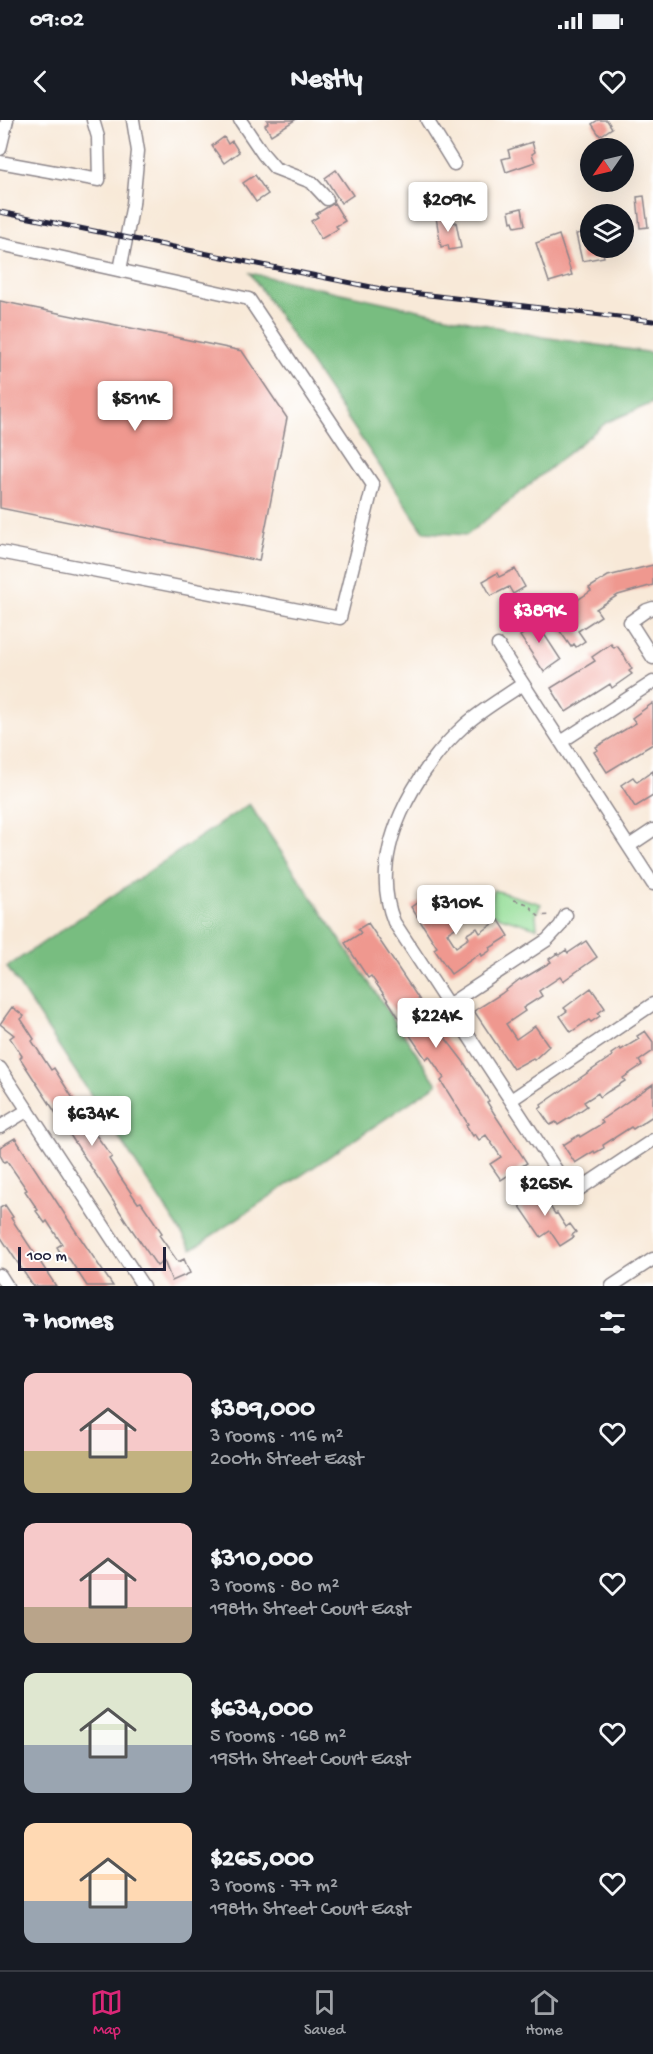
<!DOCTYPE html>
<meta charset="utf-8">
<style>
:root{--surface:#171b24;--page:#242831;--text:#f1f3f6;--muted:#9ea1a6;--line:#363941;--accent:#db2777}
body{margin:0;font-family:"Gochi Hand",sans-serif;background:var(--page);color:var(--text);height:100vh;display:flex;flex-direction:column;font-size:22px;white-space:nowrap}
*{box-sizing:border-box;margin:0}
p{font-size:20px;color:var(--muted)}
.icon{flex:none;width:33px;height:33px;fill:none;stroke:currentColor;stroke-width:2;stroke-linecap:round;stroke-linejoin:round}
.map{position:relative;height:1166px;overflow:hidden}
.drawer{display:flex;flex-direction:column;background:var(--surface);flex:1}
.drawer>*{flex:none}
.needle{width:39px;rotate:236deg}
.tools{position:absolute;left:580px;top:18px;display:grid;gap:12px}
.tools a{display:grid;place-items:center;width:54px;height:54px;border-radius:50%;background:var(--surface);box-shadow:0 6px 24px #0002;font-size:30px}
.scale{position:absolute;left:18px;bottom:15px;width:148px;box-sizing:border-box;padding-left:6px;border:3px solid #22223b;border-top:0;font-size:16px;line-height:21px;white-space:nowrap;color:#22223b;-webkit-text-stroke:4px #fff;paint-order:stroke}
.price{position:absolute;translate:-50% -51px;padding:0 14px;border-radius:6px;background:#fff;color:#222;font-size:20px;line-height:39px;filter:drop-shadow(0 2px 3px #0008)}
.price::after{content:'';position:absolute;left:50%;top:36px;width:18px;height:14px;margin-left:-9px;background:inherit;clip-path:polygon(0 0,100% 0,50% 100%)}
.price.active{background:var(--accent);color:#fff}
ul{padding:0;list-style:none}
li{display:flex;align-items:center;gap:18px;height:150px;padding:0 24px}
li span{display:grid;place-items:center;flex:none;width:168px;height:120px;border-radius:12px;color:#555}
li>.icon{margin-inline-start:auto}
span .icon{width:72px;height:72px;fill:#fffc;stroke-width:1}
li b{font-size:26px}
h2{display:flex;justify-content:space-between;align-items:center;height:72px;padding:0 24px;font-size:26px}
.status{display:flex;justify-content:space-between;align-items:center;height:42px;padding:0 30px;background:var(--surface);direction:ltr}
.status svg{height:16px;fill:currentColor}
header{display:flex;justify-content:space-between;align-items:center;height:78px;padding:0 24px;background:var(--surface);font-size:27px;font-weight:800}
.tabs{display:flex;justify-content:space-around;align-items:center;height:84px;border-top:2px solid var(--line);background:var(--surface);font-size:16px;color:var(--muted)}
.tabs a{display:grid;justify-items:center;gap:3px}
.tabs .active{color:var(--accent)}
.map>svg:first-child{display:block}
.green{fill:#95de98;stroke:#5c806a;stroke-width:1.5}
.forest{fill:#78bd80;stroke:#4d705e;stroke-width:1.5}
.building{fill:#ef988f}
.lines{fill:none;stroke-linecap:round;stroke-linejoin:round}
.minor-casing{stroke:#8d868a;stroke-width:15}
.path{stroke:#8d868a;stroke-width:1.5;stroke-dasharray:4.5 4.5;stroke-linecap:butt}
.minor{stroke:#fff;stroke-width:12}
.rail-casing{stroke:#22223b;stroke-width:5}
.rail{stroke:#fff;stroke-width:3;stroke-dasharray:9;stroke-linecap:butt}
</style>
<div class="status"><b>09:02</b><svg viewBox="0 0 49 12"><path d="M0 12V9h3v3zM5 12V6h3v6zM10 12V3h3v9zM15 12V0h3v12zM26 1h20v11H26zM47 4h2v5h-2z"/></svg></div>
<header><svg class="icon" aria-label="back" viewBox="0 0 24 24"><path d="M15 5l-7 7 7 7"/></svg>Nestly<svg class="icon" aria-label="heart" viewBox="0 0 24 24"><path d="M12 20l-8-8c-3-5 5-10 8-4 3-6 11-1 8 4z"/></svg></header>
<div class="map">
<svg width="653" height="1166" viewBox="0 0 653 1166">
<rect width="100%" height="100%" fill="#fff"/>
<filter id="ink" filterUnits="userSpaceOnUse"><feTurbulence type="fractalNoise" baseFrequency=".0167" numOctaves="2"/><feDisplacementMap in="SourceGraphic" scale="12" xChannelSelector="R" yChannelSelector="G"/><feConvolveMatrix kernelMatrix="1 2 1 2 8 2 1 2 1" color-interpolation-filters="sRGB"/></filter>
<filter id="wash" filterUnits="userSpaceOnUse"><feTurbulence type="fractalNoise" baseFrequency=".008" numOctaves="4" result="noise"/><feDisplacementMap in="SourceGraphic" scale="24" xChannelSelector="R" yChannelSelector="G"/><feGaussianBlur stdDeviation="1.35" result="paint"/><feColorMatrix in="noise" values="0 0 0 0 0 0 0 0 0 0 0 0 0 0 0 0 0 1.4 0 .05"/><feComposite in="paint" operator="in"/></filter>
<g filter="url(#wash)">
<rect width="100%" height="100%" fill="#f8e9d8"/>
<!-- green -->
<path class="green" d="M494,770l47,14 -5,10 1,14 -50,-15z"/>
<!-- forest -->
<path class="forest" d="M250,153l292,64 111,16v50l-46,19 -140,113 -43,-3z
M249,684l188,280 -245,165 -185,-282z"/>
<g id="blocks">
<!-- building -->
<path class="building" d="M267,0h28l-24,15 -6,-10 3,-2z
M598,0h9l5,8 -12,8 -8,-12z
M224,17l4,7 4,-3 7,11 -15,11 -12,-17z
M532,22l3,10 -3,2 3,8 -29,10 -4,-13 8,-2 -2,-7z
M336,50l17,25 -12,8 -16,-25z
M255,55l13,19 -12,8 -13,-19z
M644,76l4,31 -8,1 -3,-31z
M334,83l11,18 -9,5 2,3 -17,10 -10,-18 7,-4 -2,-3z
M522,88l3,17 -10,2 -2,-6 -2,1 -2,-11z
M447,95l1,9 8,-2 5,26 -12,2 -1,-5 -7,2 -5,-30z
M591,111v17h11l2,9 -22,4 -6,-27z
M559,115l13,40 -23,7 -13,-39z
M0,181l242,50 45,67 -28,143 -259,-53z
M653,445v20l-35,10 -22,14 5,7 -23,15 7,10 -9,6 -2,-3 -3,3 -14,-20 19,-13 -6,-9 21,-14 -2,-3 19,-12z
M515,449l10,18 -12,7 -4,-7 -18,9 -8,-15 14,-8 2,4z
M535,496l11,16 -2,2 17,26 -17,12 -24,-36 3,-2 -4,-7z
M611,524l3,4 3,-2 6,8 9,15 -3,2 3,3 -20,14 -2,-4 -44,28 -15,-24 44,-27 -3,-4z
M653,583v41l-46,28 -13,-20 4,-2 -2,-3 40,-24 -4,-5z
M653,651v25l-18,11 -14,-22 12,-8 4,5z
M427,776l4,7 3,-2 8,11 7,-4 7,11 -3,2 4,6 -10,6 9,14 13,-9 -2,-4 10,-6 3,5 19,-13 10,16 -19,12 1,2 -9,6 -1,-3 -30,21 -17,-25 3,-2 -26,-40z
M368,803l75,112 20,26 26,40 -2,1 10,16 30,45 -26,17 -11,-16 11,-7 -15,-22 -7,5 -4,-6 -2,2 -7,-11 2,-1 -27,-43 3,-3 -15,-22 -3,3 -17,-25 -3,1 -7,-10 3,-2 -15,-24 -16,-23 -3,2 -23,-35 16,-10 -3,-4z
M586,821l11,16 -34,24 -3,-4 -21,14 3,5 -19,12 2,3 -19,13 10,15 19,-13 14,20 -15,14 -1,-2 -20,11 -39,-58 27,-17 19,-15 1,1 30,-18 -2,-3 9,-6 1,2 7,-5 2,3z
M591,868l14,20 -7,5 2,3 -9,6 -2,-2 -18,12 -11,-16 7,-5 -3,-3z
M12,887l12,9 -3,3 13,20 -2,2 19,29 3,-2 8,13 12,19 -2,2 40,55 -3,2 12,19 17,25 3,-1 21,31 -3,2 19,27 6,-3 6,14 -18,8 -8,-20 -7,5 -27,-39 -110,-169 2,-2 -12,-18 4,-3 -14,-11z
M645,911l8,11v9l-14,10 3,4 -19,13 2,3 -16,10 -9,6 -2,-4 -14,9 3,4 -16,11 -13,8 -2,-3 -6,3 -11,-16 3,-2 -1,-2 71,-49 -1,-2 9,-6 1,2 18,-11 -2,-3z
M653,964v32l-20,13 -2,-2 -28,18 1,3 -9,5 -1,-2 -19,12 -12,-18 16,-10 1,2 23,-14 -2,-3z
M15,1018l60,92 38,56h-26l-19,-29 -4,2 -7,-12 5,-3 -15,-23 -2,2 -9,-12 2,-1 -13,-19 2,-1 -20,-29 -3,1 -4,-7v-8z
M540,1066l7,9 -3,2 11,17 2,-1 9,14 4,-3 6,8 -4,3 2,2 -14,9 -10,-15 -9,6 -24,-35z
M5,1085l8,12 -2,1 45,68h-23l-33,-50v-28z"/>
</g>
</g>
<g filter="url(#ink)">
<use href="#blocks" fill-opacity="0" stroke="#8d868a" stroke-width="1.5"/>
<g class="lines">
<defs>
<path id="minor" d="M240,0l23,34 12,14 36,14 16,17
M427,0l27,44
M0,29l7,-29
M0,42l99,18 -1,-43 -5,-17
M0,124l249,55 124,186 -33,133 -340,-66
M120,150l13,-66 5,-53 -5,-31
M653,488l-6,2 -17,12 23,36
M498,525l155,239
M523,564c-19,13 -40,25 -57,40 -50,45 -100,129 -72,198l178,272 81,-54
M561,622l92,-60
M629,726l24,-16
M448,885l99,-65 13,-14 6,-11
M0,948l143,218
M511,980l142,-96
M0,1007l28,-17
M0,1155l7,11
M612,1166l41,-27"/>
</defs>
<!-- minor casing -->
<use href="#minor" class="minor-casing"/>
<!-- path -->
<path class="path" d="M514,780l14,4 10,12 14,-1"/>
<!-- minor -->
<use href="#minor" class="minor"/>
<defs>
<path id="rail" d="M0,92l386,78 267,31"/>
</defs>
<!-- rail casing -->
<use href="#rail" class="rail-casing"/>
<!-- rail -->
<use href="#rail" class="rail"/>
</g>
</g>
</svg>
<div class="tools">
<a><svg class="needle" viewBox="-14 -14 28 28"><path d="M0-13l5 13h-10z" fill="#e53935"/><path d="M0 13l5-13h-10z" fill="#9ea1a6"/></svg></a>
<a><svg class="icon" aria-label="layers" viewBox="0 0 24 24"><path d="M12 4l9 5-9 5-9-5zM3 14l9 5 9-5"/></svg></a>
</div>
<div class="scale">100 m</div>
<b class="price" style="left:448px;top:113px">$209K</b>
<b class="price" style="left:135px;top:312px">$511K</b>
<b class="price active" style="left:539px;top:524px">$389K</b>
<b class="price" style="left:456px;top:816px">$310K</b>
<b class="price" style="left:436px;top:929px">$224K</b>
<b class="price" style="left:92px;top:1027px">$634K</b>
<b class="price" style="left:545px;top:1097px">$265K</b>
</div>
<section class="drawer">
<h2>7 homes<svg class="icon" aria-label="filters" viewBox="0 0 24 24"><path d="M4 7h16M4 17h16"/><circle cx="9" cy="7" r="2"/><circle cx="15" cy="17" r="2"/></svg></h2>
<ul>
<li><span style="background:linear-gradient(#f6c9c9 65%,#c2b280 0)"><svg class="icon" aria-label="home" viewBox="0 0 24 24"><path d="M3 11l9-7 9 7M6 9v11h12V9"/></svg></span><div><b>$389,000</b><p>3 rooms · 116 m²</p><p>200th Street East</p></div><svg class="icon" aria-label="heart" viewBox="0 0 24 24"><path d="M12 20l-8-8c-3-5 5-10 8-4 3-6 11-1 8 4z"/></svg></li>
<li><span style="background:linear-gradient(#f6c9c9 70%,#b9a48a 0)"><svg class="icon" aria-label="home" viewBox="0 0 24 24"><path d="M3 11l9-7 9 7M6 9v11h12V9"/></svg></span><div><b>$310,000</b><p>3 rooms · 80 m²</p><p>198th Street Court East</p></div><svg class="icon" aria-label="heart" viewBox="0 0 24 24"><path d="M12 20l-8-8c-3-5 5-10 8-4 3-6 11-1 8 4z"/></svg></li>
<li><span style="background:linear-gradient(#dfe7d0 60%,#9aa5b1 0)"><svg class="icon" aria-label="home" viewBox="0 0 24 24"><path d="M3 11l9-7 9 7M6 9v11h12V9"/></svg></span><div><b>$634,000</b><p>5 rooms · 168 m²</p><p>195th Street Court East</p></div><svg class="icon" aria-label="heart" viewBox="0 0 24 24"><path d="M12 20l-8-8c-3-5 5-10 8-4 3-6 11-1 8 4z"/></svg></li>
<li><span style="background:linear-gradient(#ffd9b3 65%,#9aa5b1 0)"><svg class="icon" aria-label="home" viewBox="0 0 24 24"><path d="M3 11l9-7 9 7M6 9v11h12V9"/></svg></span><div><b>$265,000</b><p>3 rooms · 77 m²</p><p>198th Street Court East</p></div><svg class="icon" aria-label="heart" viewBox="0 0 24 24"><path d="M12 20l-8-8c-3-5 5-10 8-4 3-6 11-1 8 4z"/></svg></li>
</ul>
</section>
<nav class="tabs">
<a class="active"><svg class="icon" aria-label="map" viewBox="0 0 24 24"><path d="M3 6l6-2 6 2 6-2v14l-6 2-6-2-6 2zM9 4v14M15 6v14"/></svg>Map</a>
<a><svg class="icon" aria-label="saved" viewBox="0 0 24 24"><path d="M7 4h10v16l-5-4-5 4z"/></svg>Saved</a>
<a><svg class="icon" aria-label="home" viewBox="0 0 24 24"><path d="M3 11l9-7 9 7M6 9v11h12V9"/></svg>Home</a>
</nav>
